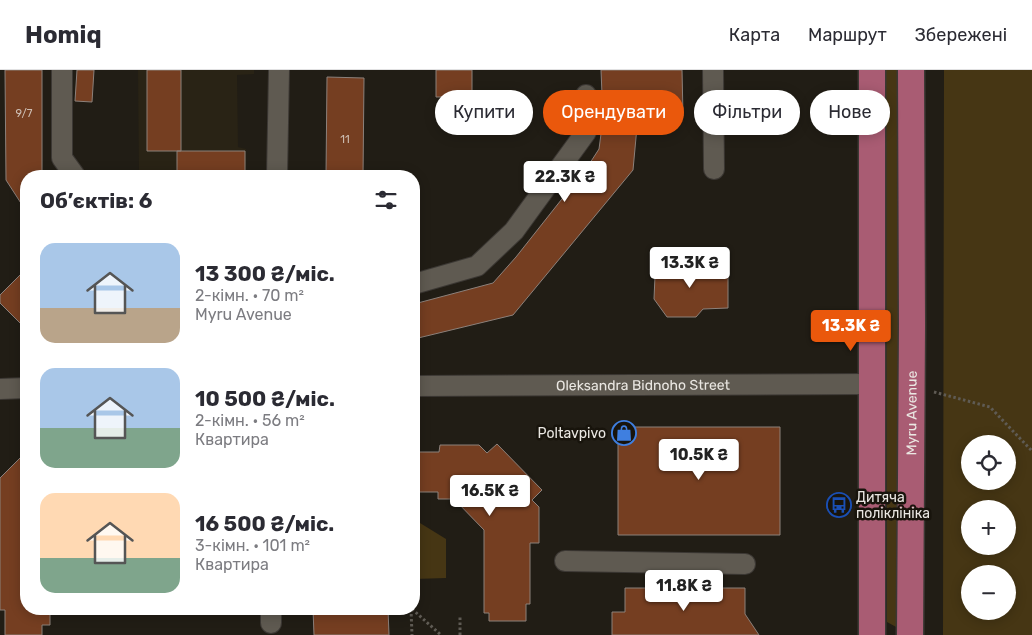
<!DOCTYPE html>
<html lang="uk">
<meta charset="utf-8">
<style>
:root{--surface:#fff;--page:#f2f2f3;--text:#2b2b33;--muted:#7c7c81;--line:#e1e1e2;--accent:#ea580c}
body{margin:0;font-family:Rubik,sans-serif;background:var(--page);color:var(--text);height:100vh;display:flex;flex-direction:column;font-size:19px;white-space:nowrap}
*{box-sizing:border-box;margin:0}
p{font-size:16px;color:var(--muted)}
.icon{flex:none;width:28px;height:28px;fill:none;stroke:currentColor;stroke-width:2;stroke-linecap:round;stroke-linejoin:round}
.map{position:relative;flex:1;overflow:hidden}
.drawer{position:absolute;left:20px;top:100px;width:400px;height:445px;display:flex;flex-direction:column;background:var(--surface);border-radius:20px;box-shadow:0 2px 12px #0003}
.drawer>*{flex:none}
.hud{position:absolute;left:435px;top:20px;width:475px;height:45px;display:flex;gap:10px}
.fabs{position:absolute;left:961px;top:365px;display:grid;gap:10px}
.fabs a{display:grid;place-items:center;width:55px;height:55px;border-radius:50%;background:var(--surface);box-shadow:0 2px 12px #0003;font-size:25px}
.price{position:absolute;translate:-50% -42px;padding:0 11px;border-radius:5px;background:#fff;color:#222;font-size:16px;line-height:32px;filter:drop-shadow(0 1px 2px #0008)}
.price::after{content:'';position:absolute;left:50%;top:30px;width:15px;height:11px;margin-left:-8px;background:inherit;clip-path:polygon(0 0,100% 0,50% 100%)}
.price.on{background:var(--accent);color:#fff}
ul{padding:0;list-style:none}
li{display:flex;align-items:center;gap:15px;height:125px;padding:0 20px}
li span{display:grid;place-items:center;flex:none;width:140px;height:100px;border-radius:15px;color:#555}
li>.icon{margin-inline-start:auto}
span .icon{width:60px;height:60px;fill:#fffc;stroke-width:1}
li b{font-size:21px}
h2{display:flex;justify-content:space-between;align-items:center;height:60px;padding:0 20px;font-size:21px}
.chip{padding:0 18px;border-radius:22px;background:var(--surface);box-shadow:0 2px 12px #0003;font-size:18px;line-height:45px}
.chip.on{background:var(--accent);color:#fff}
header{display:flex;align-items:center;gap:30px;box-sizing:border-box;height:70px;padding:0 25px;background:var(--surface);border-bottom:1px solid var(--line)}
header strong{font-size:24px}
nav{display:flex;gap:28px;margin-inline-start:auto;font-size:18px}
.map>svg:first-child{display:block}
.built{fill:#292315}
.green{fill:#463614;fill-rule:evenodd}
.building{fill:#753e21;stroke:#8c817b}
.lines{fill:none;stroke-linecap:round;stroke-linejoin:round}
.minor-casing{stroke:#3c3834;stroke-width:22}
.major-casing{stroke:#3c3834;stroke-width:29}
.path{stroke:#5f5b54;stroke-width:3;stroke-dasharray:2.5 2.5;stroke-linecap:butt}
.minor{stroke:#5f5a51;stroke-width:20}
.major{stroke:#a95c73;stroke-width:26}
.labels{text-anchor:middle;dominant-baseline:central;stroke-width:5;stroke-linejoin:round;paint-order:stroke}
.number-label{font-size:11px;fill:#cdbdb2}
.street-label{font-size:14px;fill:#eae7e2;stroke:#18140c}
.poi-label{font-size:14px;fill:#eae7e2;stroke:#18140c;text-anchor:end}
</style>
<header>
<strong>Homiq</strong>
<nav><a>Карта</a><a>Маршрут</a><a>Збережені</a></nav>
</header>
<div class="map">
<svg width="1032" height="565" viewBox="0 0 1032 565">
<rect width="100%" height="100%" fill="#211d15"/>
<!-- built -->
<path class="built" d="M138,0h116v4l-17,1 1,72 8,2v27h-107z"/>
<!-- green -->
<path class="green" d="M886,0h12l1,292 -1,266 -11,-6z
M944,0h88v565h-89zM970,374h38v37h-38zM970,439h38v37h-38zM970,504h38v37h-38z
M414,453h6l26,16v39l-32,1z"/>
<!-- building -->
<path class="building" d="M5,0h37v106h-16v35l-20,-31z
M77,0h17l-2,32 -17,-1z
M147,0h34v81h-34z
M436,0h36v27h-36z
M601,0h81l1,46h-45l-5,54 -120,145 -99,24v-35l79,-21 23,-26 72,-91 11,-17 4,-30z
M327,7l37,1 -1,98h-37z
M177,81h68v25h-68z
M669,191h25l11,11h23v36l-25,1 -7,8h-29l-13,-18 1,-23z
M26,199v60l-26,-26v-8z
M618,357h162v108h-162z
M497,374l45,46 -10,10 7,7v36h-9v61h-4v17h-37v-8h-5v-83l-30,-31h-16v-7h-24v-40h25l1,-7h39l8,8z
M26,382v157h24v16h-8v10h-37v-25h-5v-132z
M708,510l7,8h30v26l14,21h-147v-23h13v-24h65z
M313,539h75l1,26h-75z"/>
<g class="lines">
<defs>
<g id="minor">
<path d="M62,0v88l13,18"/>
<path d="M713,0l1,99"/>
<path d="M277,106l2,-106"/>
<path d="M414,214l63,-18 37,-35 72,-99v-37"/>
<path id="s1" d="M414,316l458,-2"/>
<path d="M0,319l26,-1"/>
<path d="M565,491l180,3"/>
<path d="M271,553v-14"/>
</g>
<g id="major">
<path d="M872,0v565"/>
<path id="s2" d="M910,565l2,-309 -1,-256"/>
</g>
</defs>
<!-- minor casing -->
<use href="#minor" class="minor-casing"/>
<!-- major casing -->
<use href="#major" class="major-casing"/>
<!-- path -->
<path class="path" d="M934,322l56,15 42,44
M411,539l1,26
M412,539l29,26
M460,565v-19"/>
<!-- minor -->
<use href="#minor" class="minor"/>
<!-- major -->
<use href="#major" class="major"/>
</g>
<!-- icons -->
<defs>
<symbol id="shop-ring" viewBox="-11 -11 22 22"><circle r="9.5" fill="#18140c" stroke="#3f7fe0" stroke-width="1.5"/><path d="M-5-2.5h2.3a2.7 3.5 0 0 1 5.4 0H5L5.5 6h-11ZM-1.5-2.5h3a1.5 2.3 0 0 0-3 0Z" fill="#3f7fe0"/></symbol>
<symbol id="bus-ring" viewBox="-11 -11 22 22"><circle r="9.5" fill="#18140c" stroke="#1a4fb4" stroke-width="1.5"/><path d="M-5-6H5V4H4V6H2V4H-2V6H-4V4H-5ZM-3.5-4V0h7V-4ZM-3.5 1.2v1.5H-2V1.2ZM2 1.2v1.5H3.5V1.2Z" fill="#1a4fb4"/></symbol>
</defs>
<g fill-rule="evenodd">
<use href="#shop-ring" x="610" y="349" width="28" height="28"/>
<use href="#bus-ring" x="825" y="421" width="28" height="28"/>
</g>
<g class="labels">
<!-- number labels -->
<g class="number-label">
<text x="24" y="43">9/7</text>
<text x="345" y="69">11</text>
</g>
<!-- street labels -->
<g class="street-label">
<text stroke="none"><textPath href="#s1" startOffset="229">Oleksandra Bidnoho Street</textPath></text>
<text stroke="none"><textPath href="#s2" startOffset="222">Myru Avenue</textPath></text>
</g>
<!-- poi labels -->
<g class="poi-label">
<text x="606" y="363">Poltavpivo</text>
<text x="856" y="427" text-anchor="start">Дитяча<tspan x="856" dy="16">поліклініка</tspan></text>
</g>
</g>
</svg>
<div class="fabs">
<a><svg class="icon" aria-label="locate" viewBox="0 0 24 24"><circle cx="12" cy="12" r="6"/><path d="M12 2v4M12 18v4M2 12h4M18 12h4"/></svg></a>
<a>+</a>
<a>−</a>
</div>
<b class="price" style="left:565px;top:133px">22.3K ₴</b>
<b class="price" style="left:690px;top:219px">13.3K ₴</b>
<b class="price on" style="left:851px;top:282px">13.3K ₴</b>
<b class="price" style="left:699px;top:411px">10.5K ₴</b>
<b class="price" style="left:490px;top:447px">16.5K ₴</b>
<b class="price" style="left:684px;top:542px">11.8K ₴</b>
<div class="hud">
<a class="chip">Купити</a>
<a class="chip on">Орендувати</a>
<a class="chip">Фільтри</a>
<a class="chip">Нове</a>
</div>
<section class="drawer">
<h2>Об’єктів: 6<svg class="icon" aria-label="filters" viewBox="0 0 24 24"><path d="M4 7h16M4 17h16"/><circle cx="9" cy="7" r="2"/><circle cx="15" cy="17" r="2"/></svg></h2>
<ul>
<li><span style="background:linear-gradient(#a9c7e8 65%,#b9a48a 0)"><svg class="icon" aria-label="home" viewBox="0 0 24 24"><path d="M3 11l9-7 9 7M6 9v11h12V9"/></svg></span><div><b>13 300 ₴/міс.</b><p>2-кімн. · 70 m²</p><p>Myru Avenue</p></div></li>
<li><span style="background:linear-gradient(#a9c7e8 60%,#7fa58c 0)"><svg class="icon" aria-label="home" viewBox="0 0 24 24"><path d="M3 11l9-7 9 7M6 9v11h12V9"/></svg></span><div><b>10 500 ₴/міс.</b><p>2-кімн. · 56 m²</p><p>Квартира</p></div></li>
<li><span style="background:linear-gradient(#ffd9b3 65%,#7fa58c 0)"><svg class="icon" aria-label="home" viewBox="0 0 24 24"><path d="M3 11l9-7 9 7M6 9v11h12V9"/></svg></span><div><b>16 500 ₴/міс.</b><p>3-кімн. · 101 m²</p><p>Квартира</p></div></li>
</ul>
</section>
</div>
